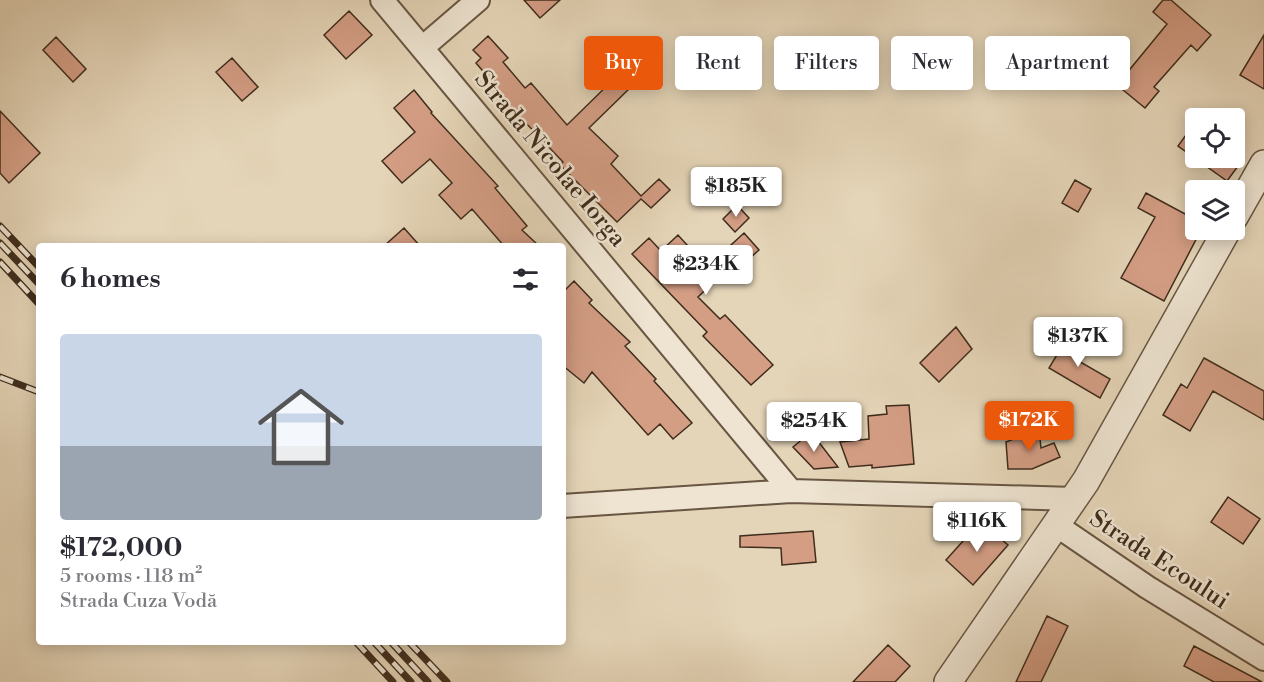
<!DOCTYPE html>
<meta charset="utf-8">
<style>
:root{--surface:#fff;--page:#f2f2f3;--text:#2b2b33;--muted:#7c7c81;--line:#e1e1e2;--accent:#ea580c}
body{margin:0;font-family:"Libre Bodoni",serif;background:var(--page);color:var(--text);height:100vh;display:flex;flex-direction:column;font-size:22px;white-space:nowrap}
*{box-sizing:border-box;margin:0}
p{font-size:20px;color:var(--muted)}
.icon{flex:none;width:33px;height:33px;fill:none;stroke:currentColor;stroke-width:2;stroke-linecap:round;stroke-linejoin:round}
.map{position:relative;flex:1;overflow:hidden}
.side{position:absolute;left:36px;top:243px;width:530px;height:402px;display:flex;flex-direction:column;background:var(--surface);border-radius:6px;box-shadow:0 3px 15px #0003}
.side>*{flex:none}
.banner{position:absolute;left:584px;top:36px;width:570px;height:54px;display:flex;gap:12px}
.controls{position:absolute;left:1185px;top:108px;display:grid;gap:12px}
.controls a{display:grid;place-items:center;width:60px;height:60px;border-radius:6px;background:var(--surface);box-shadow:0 3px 15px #0003;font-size:30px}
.price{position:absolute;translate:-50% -51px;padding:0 14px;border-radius:6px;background:#fff;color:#222;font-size:20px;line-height:39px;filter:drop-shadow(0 2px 3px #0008)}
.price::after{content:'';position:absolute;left:50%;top:36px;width:18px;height:14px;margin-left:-9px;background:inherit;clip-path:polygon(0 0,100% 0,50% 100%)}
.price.active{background:var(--accent);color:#fff}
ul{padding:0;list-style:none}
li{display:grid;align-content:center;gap:12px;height:318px;padding:0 24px}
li+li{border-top:2px solid var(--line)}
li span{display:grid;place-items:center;height:186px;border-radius:6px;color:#555}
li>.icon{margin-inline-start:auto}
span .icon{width:108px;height:108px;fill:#fffc;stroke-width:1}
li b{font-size:26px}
h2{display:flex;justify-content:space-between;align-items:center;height:72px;padding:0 24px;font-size:26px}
.tag{padding:0 21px;border-radius:6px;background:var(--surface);box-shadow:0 3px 15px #0003;font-size:21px;line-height:54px}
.tag.active{background:var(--accent);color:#fff}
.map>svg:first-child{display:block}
.building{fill:#d49e85;stroke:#3f2c1c;stroke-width:1.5}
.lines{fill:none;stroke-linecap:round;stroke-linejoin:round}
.minor-casing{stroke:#685643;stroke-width:26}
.tertiary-casing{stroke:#685643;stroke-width:30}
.minor{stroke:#eee4d1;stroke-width:22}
.tertiary{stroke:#eee4d1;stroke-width:27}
.rail-casing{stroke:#3f2c1c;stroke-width:7}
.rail{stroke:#eee4d1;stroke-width:4.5;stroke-dasharray:14;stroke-linecap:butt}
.labels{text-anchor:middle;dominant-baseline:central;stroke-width:5;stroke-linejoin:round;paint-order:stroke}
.street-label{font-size:24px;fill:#3f2c1c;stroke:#eee4d1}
</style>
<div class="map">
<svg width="1264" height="682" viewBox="0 0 1264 682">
<rect width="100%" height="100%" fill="#e5d5b8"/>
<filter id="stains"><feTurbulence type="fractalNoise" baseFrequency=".00333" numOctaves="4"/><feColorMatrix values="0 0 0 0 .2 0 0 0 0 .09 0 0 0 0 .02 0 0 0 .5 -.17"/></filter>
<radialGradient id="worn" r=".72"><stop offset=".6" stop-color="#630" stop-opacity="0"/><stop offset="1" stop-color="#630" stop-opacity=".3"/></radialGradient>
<!-- building -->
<path class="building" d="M524,0h36l-20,18z
M1163,0h8l40,35 -14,16 -6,-6 -37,42 5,4 -14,17 -28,-23 50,-61 -14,-12z
M349,11l23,24 -26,24 -22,-24z
M1264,35v54l-24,-14z
M488,36l20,22 -5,4 22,26 6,-5 36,42 52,-51 12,13 -42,41 29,28 -7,8 30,32 18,-17 11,11 -19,18 -10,-9 -24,23 -57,-57 3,-3 -39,-41 -2,2 -27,-30 4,-3 -23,-27 5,-5 -8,-8z
M56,37l30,32 -13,13 -30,-32z
M232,58l26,29 -16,14 -26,-29z
M414,90l18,22 -1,1 67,73 -3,2 32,38 -5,4 17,16h-35l-32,-37 -11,10 -22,-24 13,-12 -22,-24 -28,24 -20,-22 33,-29 -21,-24z
M0,111l40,42 -31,30 -9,-10z
M1196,121v37h48l-17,23 -49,-35z
M1075,180l16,9 -13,23 -16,-9z
M1146,193l39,21 11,-19v35h5l-37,71 -43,-23 34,-61 -17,-9z
M737,205l12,13 -14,14 -12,-13z
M404,228l16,18h-36z
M744,233l15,17 -33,29 -5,-4 -23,22 22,22 5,-4 48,50 -22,20 -48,-49 4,-4 -75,-78 17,-16 12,13 17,-16 29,32z
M574,281l18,19 -3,3 41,39 -5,4 31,33 -2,2 38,42 -19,16 -13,-15 -12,11 -56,-63 -8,11 -22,-18v-72z
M956,327l16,22 -33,33 -19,-19z
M1070,333l15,9 -10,17 35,20 -10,19 -51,-30z
M1204,358l60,33v29l-51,-29 -23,40 -27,-16 18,-31 6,4z
M909,405l5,59 -42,4v-3l-23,2 -9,-25 29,-3 -1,-23 19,-2 -1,-8z
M1039,429l2,19 13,-5 6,14 -28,12h-24l-2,-27z
M811,432l27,35 -24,2 -21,-22z
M1228,497l32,22 -17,25 -32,-22z
M981,521l27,24 -35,40 -27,-25z
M813,531l3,31 -34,3 -1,-17 -41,-1v-11z
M1047,616l21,10 -27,56h-25z
M888,645l22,21 -15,16h-42z
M1194,646l68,36h-48l-30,-16z"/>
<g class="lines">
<defs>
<path id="minor" d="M382,0l409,491
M422,48l56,-48
M562,506l229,-15 283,8
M1056,525l91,62 117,72"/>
<path id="tertiary" d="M1234,217l30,-53
M948,682l138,-201 141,-251"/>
</defs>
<!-- minor casing -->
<use href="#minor" class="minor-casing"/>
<!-- tertiary casing -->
<use href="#tertiary" class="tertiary-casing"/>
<!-- minor -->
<use href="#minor" class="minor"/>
<!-- tertiary -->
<use href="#tertiary" class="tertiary"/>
<defs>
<path id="rail" d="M0,226l39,41
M0,243l39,41
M0,262l39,42
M0,377l39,15
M356,642l37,40
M374,642l37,40
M391,642l37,40
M409,642l38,40"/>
</defs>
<!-- rail casing -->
<use href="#rail" class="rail-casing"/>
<!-- rail -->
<use href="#rail" class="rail"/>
</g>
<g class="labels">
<!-- street labels -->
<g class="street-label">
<text transform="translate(550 159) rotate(50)">Strada Nicolae Iorga</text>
<text transform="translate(1159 560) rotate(33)">Strada Ecoului</text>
</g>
</g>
<rect width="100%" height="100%" filter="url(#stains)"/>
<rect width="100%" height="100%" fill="url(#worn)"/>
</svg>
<div class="controls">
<a><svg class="icon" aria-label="locate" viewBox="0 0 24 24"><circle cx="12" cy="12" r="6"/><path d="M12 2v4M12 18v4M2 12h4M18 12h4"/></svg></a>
<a><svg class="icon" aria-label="layers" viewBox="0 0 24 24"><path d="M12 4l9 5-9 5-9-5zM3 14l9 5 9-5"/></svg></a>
</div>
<b class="price" style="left:736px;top:218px">$185K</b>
<b class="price" style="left:706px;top:296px">$234K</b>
<b class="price" style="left:1078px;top:368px">$137K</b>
<b class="price active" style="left:1029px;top:452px">$172K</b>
<b class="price" style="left:814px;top:453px">$254K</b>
<b class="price" style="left:977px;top:553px">$116K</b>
<div class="banner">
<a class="tag active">Buy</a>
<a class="tag">Rent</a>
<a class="tag">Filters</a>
<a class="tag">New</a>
<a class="tag">Apartment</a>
</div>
<section class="side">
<h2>6 homes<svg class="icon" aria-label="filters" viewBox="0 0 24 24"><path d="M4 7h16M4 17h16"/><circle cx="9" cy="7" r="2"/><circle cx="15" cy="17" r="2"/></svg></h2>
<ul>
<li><span style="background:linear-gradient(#c9d6e8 60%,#9aa5b1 0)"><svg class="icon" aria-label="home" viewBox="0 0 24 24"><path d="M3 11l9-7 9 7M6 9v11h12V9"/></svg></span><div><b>$172,000</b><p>5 rooms · 118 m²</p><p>Strada Cuza Vodă</p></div></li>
</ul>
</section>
</div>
